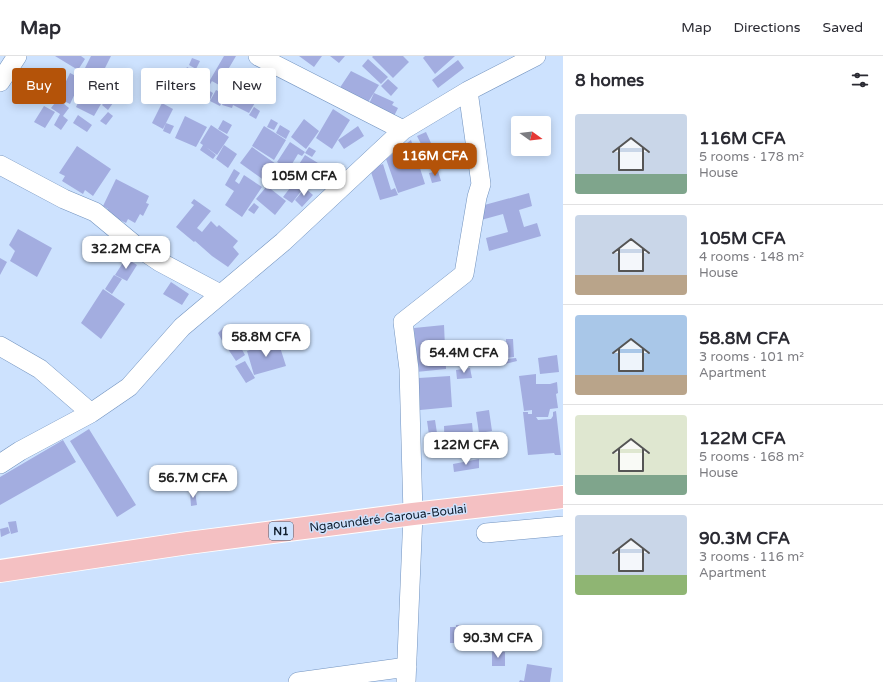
<!DOCTYPE html>
<meta charset="utf-8">
<style>
:root{--surface:#fff;--page:#f2f2f3;--text:#2b2b33;--muted:#7c7c81;--line:#e1e1e2;--accent:#b45309}
body{margin:0;font-family:"Varela Round",sans-serif;background:var(--page);color:var(--text);height:100vh;display:flex;flex-direction:column;font-size:15px;white-space:nowrap}
*{box-sizing:border-box;margin:0}
p{font-size:13px;color:var(--muted)}
.icon{flex:none;width:22px;height:22px;fill:none;stroke:currentColor;stroke-width:2;stroke-linecap:round;stroke-linejoin:round}
.map{position:relative;flex:1;overflow:hidden}
.sheet{display:flex;flex-direction:column;background:var(--surface);width:320px}
.sheet>*{flex:none}
.top-card{position:absolute;left:12px;top:12px;width:380px;height:36px;display:flex;gap:8px}
.needle{width:26px;rotate:105deg}
.tools{position:absolute;left:511px;top:60px;display:grid;gap:8px}
.tools a{display:grid;place-items:center;width:40px;height:40px;border-radius:4px;background:var(--surface);box-shadow:0 2px 10px #0003;font-size:20px}
.price{position:absolute;translate:-50% -34px;padding:0 9px;border-radius:8px;background:#fff;color:#222;font-size:13px;line-height:26px;filter:drop-shadow(0 1px 2px #0008)}
.price::after{content:'';position:absolute;left:50%;top:24px;width:12px;height:9px;margin-left:-6px;background:inherit;clip-path:polygon(0 0,100% 0,50% 100%)}
.price.on{background:var(--accent);color:#fff}
ul{padding:0;list-style:none}
li{display:flex;align-items:center;gap:12px;height:100px;padding:0 12px}
li+li{border-top:1px solid var(--line)}
li span{display:grid;place-items:center;flex:none;width:112px;height:80px;border-radius:4px;color:#555}
li>.icon{margin-inline-start:auto}
span .icon{width:48px;height:48px;fill:#fffc;stroke-width:1}
li b{font-size:17px}
h2{display:flex;justify-content:space-between;align-items:center;height:48px;padding:0 12px;font-size:17px}
.tag{padding:0 14px;border-radius:4px;background:var(--surface);box-shadow:0 2px 10px #0003;font-size:14px;line-height:36px}
.tag.on{background:var(--accent);color:#fff}
header{display:flex;align-items:center;gap:24px;box-sizing:border-box;height:56px;padding:0 20px;background:var(--surface);border-bottom:1px solid var(--line)}
header strong{font-size:19px}
nav{display:flex;gap:22px;margin-inline-start:auto;font-size:14px}
main{display:flex;flex:1;min-height:0}
.map>svg:first-child{display:block}
.building{fill:#a3ade0}
.lines{fill:none;stroke-linecap:round;stroke-linejoin:round}
.minor-casing{stroke:#7293bf;stroke-width:20}
.highway-casing{stroke:#fff;stroke-width:24}
.minor{stroke:#fff;stroke-width:19}
.highway{stroke:#f4c0c2;stroke-width:22}
.labels{text-anchor:middle;dominant-baseline:central;stroke-width:3;stroke-linejoin:round;paint-order:stroke}
.shield{fill:#cde2fe;stroke:#49586c;stroke-width:1}
.shield-label{font-size:11px;font-weight:bold;fill:#101d2d}
.street-label{font-size:12px;fill:#101d2d;stroke:#cde2fe}
</style>
<header>
<strong>Map</strong>
<nav><a>Map</a><a>Directions</a><a>Saved</a></nav>
</header>
<main>
<div class="map">
<svg width="563" height="626" viewBox="0 0 563 626">
<rect width="100%" height="100%" fill="#cde2fe"/>
<!-- building -->
<path class="building" d="M55,0h26l4,3 -7,11z
M91,0h20l-13,26 -16,-8z
M224,0h12l-17,29 -9,-5z
M299,0h23l-8,11z
M330,0h15l-6,7z
M373,0h30l6,6 -16,16 -21,-21z
M425,0h30l-20,18 -12,-16z
M192,2l8,3 -4,8 -7,-4z
M368,3l20,18 -7,7 -19,-18z
M458,4l6,8 -26,20 -6,-8z
M187,11l25,14 -9,15 -24,-13z
M351,15l28,14 -14,22 -28,-15z
M70,17l12,6 -12,25 -12,-6z
M388,23l10,9 -7,8 -10,-10z
M86,30l19,11 -11,19 -18,-9z
M242,31l17,9 -10,17 -16,-8 -1,3 -10,-3 2,-6 10,4z
M208,34l5,3 -3,7 -6,-2z
M216,34l10,5 -6,11 -10,-5z
M374,37l20,9 -2,3 6,3 -6,12 -24,-14z
M58,43l11,9 -6,8 5,4 -7,10 -7,-5 6,-11 -9,-6z
M107,43l6,4 -5,7 -6,-5z
M162,47l11,6 -10,20 -11,-6z
M44,50l11,6 -10,16 -11,-6z
M254,51l6,4 -4,8 -7,-4z
M333,53l17,11 -18,29 -16,-11z
M108,56l5,4 -7,9 -6,-4z
M78,59l14,10 -5,7 -14,-9z
M185,60l22,11 -11,20 -21,-9z
M271,63l7,4 -4,7 -7,-3z
M304,63l15,12 -13,18 -15,-12z
M223,64l9,5 -5,9 -9,-5z
M166,67l8,3 -4,8 -7,-3z
M211,69l18,12 -12,18 -11,-8 10,8 -3,4 -13,-9 3,-5 -3,-2z
M280,69l10,6 -4,8 -10,-6z
M264,70l22,14 -12,20 -22,-14z
M358,70l6,10 -20,13 -6,-9z
M426,76l5,11 -9,3 -5,-10z
M411,84l14,44 -27,9 -12,-34z
M290,86l15,10 -3,4 -4,-2 -9,15 -12,-7z
M224,89l13,9 -9,14 -12,-9z
M77,90l34,23 -18,27 -8,-6 -2,4 -21,-13 3,-5 -6,-3z
M252,91l24,17 -11,17 -25,-18z
M309,91l7,4 -4,6 -7,-4z
M305,99l21,13 -9,14 -21,-13z
M383,108l8,26 4,-2 3,7 -18,5 -10,-31z
M277,109l9,8 -8,14 -11,-8z
M234,113l6,4 -5,8 4,3 5,-9 18,12 -20,30 -17,-12 9,-14 -9,-6z
M438,115l3,10 -9,2 -3,-10z
M116,123l33,17 -3,7 3,1 -6,12 -3,-2 -5,9 -7,-4 -2,4 -20,-10 2,-4 -5,-3z
M293,128l9,6 -10,13 -9,-6z
M267,130l19,15 -11,14 -19,-16z
M305,132l8,7 -11,12 -7,-7z
M529,137l3,13 -13,4 5,17 13,-4 4,13 -52,15 -3,-13 22,-6 -5,-18 -22,6 -4,-13z
M194,143l17,12 -14,17 5,4 9,-11 6,6 2,-2 19,16 -5,6 6,7 -11,13 -16,-11 -17,-15 -1,1 -18,-15 18,-22 -3,-2z
M254,147l5,4 -5,7 -6,-4z
M18,173l34,19 -15,29 -27,-16 5,-10 -6,-6z
M0,202l7,4 -7,13z
M126,202l11,7 -10,16 -12,-6z
M114,219l8,4 -10,15 -7,-5z
M171,226l18,12 -7,11 -19,-11z
M103,233l22,15 -24,35 -20,-16z
M444,269l2,44 -30,3 -2,-44z
M229,270l16,29 -9,6 -8,-12 -1,1 -9,-17 5,-5z
M506,283h7l1,18 -17,2v-12l9,-2z
M278,285l8,25 -32,9 -7,-24z
M557,299l2,17 -19,2 -2,-16z
M516,302l1,3 -20,5v-6z
M245,305l10,17 -9,5 -11,-17z
M470,312l2,10 -15,1 -1,-9z
M414,318h5v4l31,-2 2,31 -32,3 -2,-30z
M536,318v10h14l7,-2 1,11 -2,1 2,14 -8,1 -2,8h-12l2,3 13,-1 2,-3v-4l3,-1 5,44h-6l-1,-2 -26,2 -5,-43h5v2h4v-4l-8,1 -5,-35z
M489,354l3,21 -13,2 -3,-21z
M435,364l2,13 -8,2 -2,-14z
M472,367l3,32 -30,1 -1,-30z
M89,373l47,76 -19,12 -47,-76z
M63,384l13,22 -76,43v-28z
M479,403v9l-25,4 -1,-8z
M195,435l2,14 -6,1 -1,-14z
M16,465l2,11 -7,2 -3,-12z
M8,471l2,6 -9,4 -1,-8z
M456,569h26v21h-27v-3h-5v-16h6z
M492,596h13v14h-13z
M527,608l25,4 -2,14h-31l1,-2 4,1z"/>
<g class="lines">
<defs>
<path id="minor" d="M258,0l145,74
M0,26l17,-26
M0,109l64,34 31,13 41,34 24,16 60,32
M0,290l40,23 51,44
M0,408l20,-13 71,-38 38,-26 53,-60 101,-85 120,-112 65,-39 68,-35
M486,477l77,-7
M298,626l109,-15
M406,626l7,-168 -4,-145 -6,-47 61,-48 13,-77 4,-13 -13,-93"/>
<path id="highway" d="M0,515l188,-28 225,-29 150,-17"/>
</defs>
<!-- minor casing -->
<use href="#minor" class="minor-casing"/>
<!-- highway casing -->
<use href="#highway" class="highway-casing"/>
<!-- minor -->
<use href="#minor" class="minor"/>
<!-- highway -->
<use href="#highway" class="highway"/>
</g>
<g class="labels">
<!-- shield labels -->
<rect class="shield" x="269" y="466" width="24" height="18" rx="3"/>
<g class="shield-label">
<text x="281" y="475">N1</text>
</g>
<!-- street labels -->
<g class="street-label">
<text transform="translate(388 462) rotate(-7)">Ngaoundéré-Garoua-Boulai</text>
</g>
</g>
</svg>
<div class="tools">
<a><svg class="needle" viewBox="-14 -14 28 28"><path d="M0-13l5 13h-10z" fill="#e53935"/><path d="M0 13l5-13h-10z" fill="#7c7c81"/></svg></a>
</div>
<b class="price on" style="left:435px;top:121px">116M CFA</b>
<b class="price" style="left:304px;top:141px">105M CFA</b>
<b class="price" style="left:126px;top:214px">32.2M CFA</b>
<b class="price" style="left:266px;top:302px">58.8M CFA</b>
<b class="price" style="left:464px;top:318px">54.4M CFA</b>
<b class="price" style="left:466px;top:410px">122M CFA</b>
<b class="price" style="left:193px;top:443px">56.7M CFA</b>
<b class="price" style="left:498px;top:603px">90.3M CFA</b>
<div class="top-card">
<a class="tag on">Buy</a>
<a class="tag">Rent</a>
<a class="tag">Filters</a>
<a class="tag">New</a>
</div>
</div>
<section class="sheet">
<h2>8 homes<svg class="icon" aria-label="filters" viewBox="0 0 24 24"><path d="M4 7h16M4 17h16"/><circle cx="9" cy="7" r="2"/><circle cx="15" cy="17" r="2"/></svg></h2>
<ul>
<li><span style="background:linear-gradient(#c9d6e8 75%,#7fa58c 0)"><svg class="icon" aria-label="home" viewBox="0 0 24 24"><path d="M3 11l9-7 9 7M6 9v11h12V9"/></svg></span><div><b>116M CFA</b><p>5 rooms · 178 m²</p><p>House</p></div></li>
<li><span style="background:linear-gradient(#c9d6e8 75%,#b9a48a 0)"><svg class="icon" aria-label="home" viewBox="0 0 24 24"><path d="M3 11l9-7 9 7M6 9v11h12V9"/></svg></span><div><b>105M CFA</b><p>4 rooms · 148 m²</p><p>House</p></div></li>
<li><span style="background:linear-gradient(#a9c7e8 75%,#b9a48a 0)"><svg class="icon" aria-label="home" viewBox="0 0 24 24"><path d="M3 11l9-7 9 7M6 9v11h12V9"/></svg></span><div><b>58.8M CFA</b><p>3 rooms · 101 m²</p><p>Apartment</p></div></li>
<li><span style="background:linear-gradient(#dfe7d0 75%,#7fa58c 0)"><svg class="icon" aria-label="home" viewBox="0 0 24 24"><path d="M3 11l9-7 9 7M6 9v11h12V9"/></svg></span><div><b>122M CFA</b><p>5 rooms · 168 m²</p><p>House</p></div></li>
<li><span style="background:linear-gradient(#c9d6e8 75%,#8fb573 0)"><svg class="icon" aria-label="home" viewBox="0 0 24 24"><path d="M3 11l9-7 9 7M6 9v11h12V9"/></svg></span><div><b>90.3M CFA</b><p>3 rooms · 116 m²</p><p>Apartment</p></div></li>
</ul>
</section>
</main>
